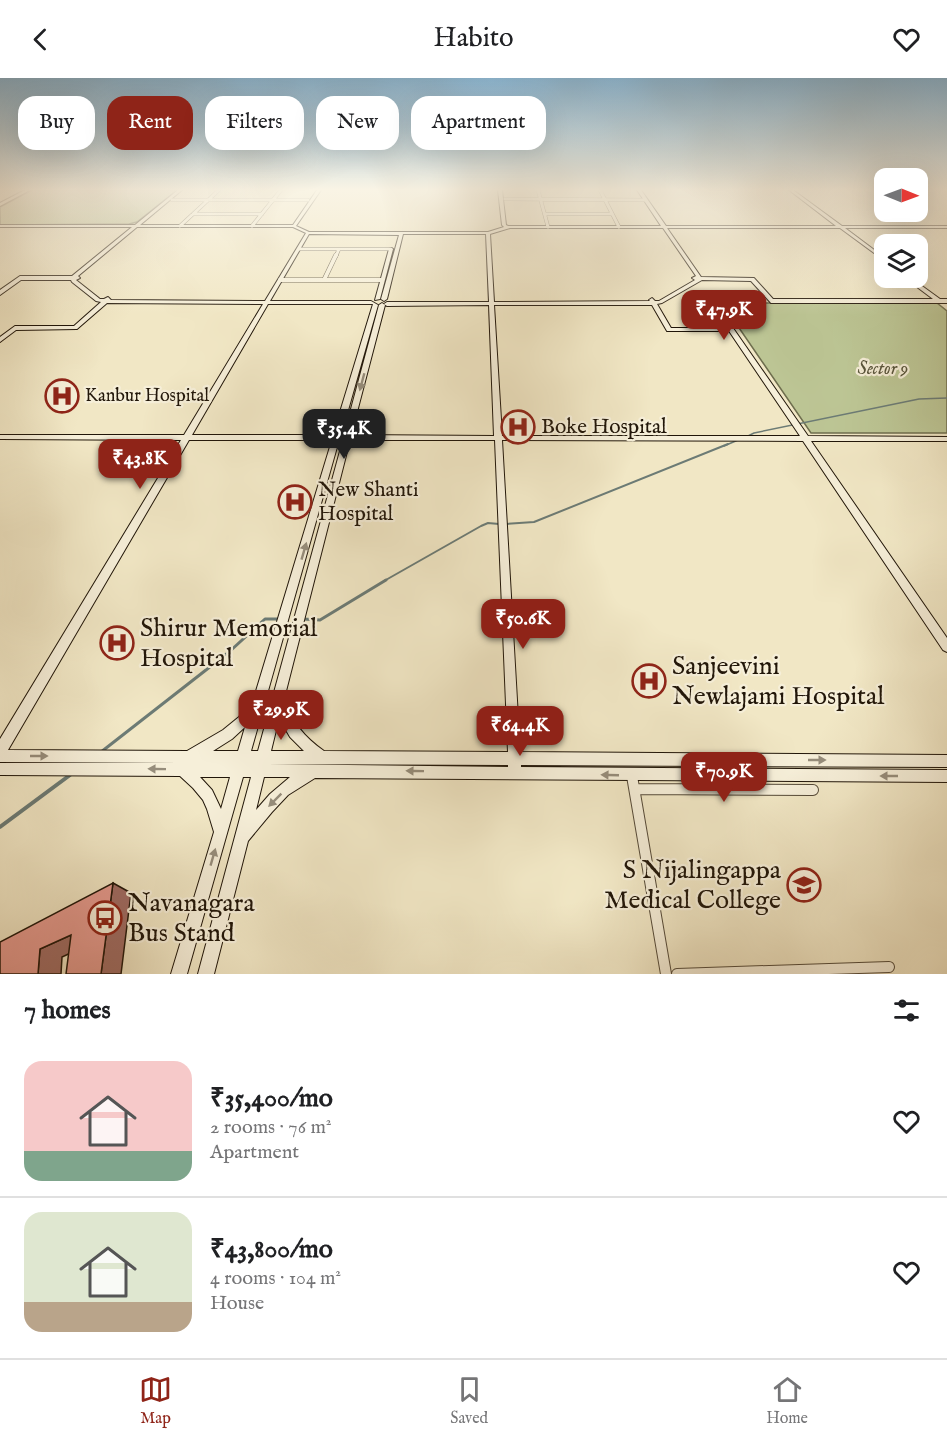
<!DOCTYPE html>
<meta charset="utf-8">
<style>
:root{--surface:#fff;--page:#f2f2f2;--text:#202124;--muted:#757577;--line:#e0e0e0;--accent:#8f2418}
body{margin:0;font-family:"IM FELL English",serif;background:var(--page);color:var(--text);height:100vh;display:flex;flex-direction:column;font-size:22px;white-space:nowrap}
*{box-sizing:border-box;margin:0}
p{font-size:20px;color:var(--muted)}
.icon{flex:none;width:33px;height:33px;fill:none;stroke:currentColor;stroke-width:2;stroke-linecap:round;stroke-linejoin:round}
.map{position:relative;height:896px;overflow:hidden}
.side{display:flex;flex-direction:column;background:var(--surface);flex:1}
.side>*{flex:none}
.hud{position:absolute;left:18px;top:18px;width:600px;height:54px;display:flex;gap:12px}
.needle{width:39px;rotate:91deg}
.controls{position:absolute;left:874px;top:90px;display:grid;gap:12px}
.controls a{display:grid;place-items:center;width:54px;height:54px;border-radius:12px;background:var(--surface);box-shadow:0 6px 24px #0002;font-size:30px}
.price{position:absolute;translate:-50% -51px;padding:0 14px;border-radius:12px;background:var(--accent);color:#fff;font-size:20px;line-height:39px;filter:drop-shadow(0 2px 3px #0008)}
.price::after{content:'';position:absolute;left:50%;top:36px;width:18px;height:14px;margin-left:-9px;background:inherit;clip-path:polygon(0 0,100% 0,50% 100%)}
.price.active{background:#222;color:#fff}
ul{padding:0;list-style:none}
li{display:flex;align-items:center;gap:18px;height:150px;padding:0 24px}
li+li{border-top:2px solid var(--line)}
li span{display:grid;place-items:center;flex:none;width:168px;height:120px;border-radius:18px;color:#555}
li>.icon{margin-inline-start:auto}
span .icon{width:72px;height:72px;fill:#fffc;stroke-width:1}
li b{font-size:26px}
h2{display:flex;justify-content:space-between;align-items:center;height:72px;padding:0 24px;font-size:26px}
.tag{padding:0 21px;border-radius:18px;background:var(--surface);box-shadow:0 6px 24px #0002;font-size:21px;line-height:54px}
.tag.active{background:var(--accent);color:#fff}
header{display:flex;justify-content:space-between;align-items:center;height:78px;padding:0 24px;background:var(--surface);font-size:27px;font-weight:600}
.menu{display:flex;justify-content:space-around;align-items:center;height:84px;border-top:2px solid var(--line);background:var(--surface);font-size:16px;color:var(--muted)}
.menu a{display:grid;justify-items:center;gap:3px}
.menu .active{color:var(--accent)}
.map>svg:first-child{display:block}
.green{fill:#bcc594;stroke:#6e6e4e;stroke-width:1.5}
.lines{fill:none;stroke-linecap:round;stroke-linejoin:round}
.stream-far3{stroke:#6c7b75;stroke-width:1.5}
.stream-far2{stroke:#6c7b75;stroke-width:2}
.stream-far1{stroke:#6c7b75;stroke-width:3}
.stream{stroke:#6c7b75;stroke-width:4}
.street-far2-casing{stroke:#554a38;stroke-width:4}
.street-far1-casing{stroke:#554a38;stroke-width:5}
.street-casing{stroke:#554a38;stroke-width:12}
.secondary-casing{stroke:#211609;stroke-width:2}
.street-far2{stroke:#f6efd9;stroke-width:3}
.street-far1{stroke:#f6efd9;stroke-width:4}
.street{stroke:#f6efd9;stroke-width:10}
.secondary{fill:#f6efd9;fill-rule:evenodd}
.shaded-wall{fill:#a06c64;stroke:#211609;stroke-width:1.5}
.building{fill:#e59a8f;stroke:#211609;stroke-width:1.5}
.oneway{fill:#968d7b}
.labels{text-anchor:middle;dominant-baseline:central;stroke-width:4.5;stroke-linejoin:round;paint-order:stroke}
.far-park-label{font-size:18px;font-style:italic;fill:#57533a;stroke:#f6efd9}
.far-poi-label{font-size:18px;fill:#211609;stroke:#f6efd9;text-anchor:start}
.poi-label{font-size:21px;fill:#211609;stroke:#f6efd9;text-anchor:start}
.near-poi-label{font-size:26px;fill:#211609;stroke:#f6efd9;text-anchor:start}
</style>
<header><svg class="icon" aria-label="back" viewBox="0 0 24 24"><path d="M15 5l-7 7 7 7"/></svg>Habito<svg class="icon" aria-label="heart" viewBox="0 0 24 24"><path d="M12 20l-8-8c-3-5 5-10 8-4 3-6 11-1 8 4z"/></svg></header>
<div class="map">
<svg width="947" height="896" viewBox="0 0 947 896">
<rect width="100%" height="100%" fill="#f1e7c5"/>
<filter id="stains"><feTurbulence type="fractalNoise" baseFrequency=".00333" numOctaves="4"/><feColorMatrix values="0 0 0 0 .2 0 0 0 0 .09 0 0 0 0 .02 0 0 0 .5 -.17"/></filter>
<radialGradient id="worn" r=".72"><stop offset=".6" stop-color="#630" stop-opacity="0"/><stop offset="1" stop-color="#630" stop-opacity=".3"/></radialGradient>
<!-- green -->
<path class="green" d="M32,112h145l-40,32 -8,2 -129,1v-18z
M722,225h215l10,8v122h-136z"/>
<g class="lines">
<!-- stream-far3 -->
<path class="stream-far3" d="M746,359l8,-4 165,-34 28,-1
M724,368l14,-6"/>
<!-- stream-far2 -->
<path class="stream-far2" d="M505,446l29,-2 194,-78
M384,503l97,-55 7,-3 11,1"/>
<!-- stream-far1 -->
<path class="stream-far1" d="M303,541l17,1 66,-40
M101,674l128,-100 36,-33h14"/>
<!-- stream -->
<path class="stream" d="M0,749l70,-52"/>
<defs>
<path id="street-far2" d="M538,112l10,37
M600,112l19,37
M505,121l140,1
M172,122h136
M193,136h69
M545,136h67
M180,148l39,-36
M252,148l29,-36
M299,171h92
M336,178l3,-7"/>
<path id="street-far1" d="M280,202h102
M324,202l12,-25"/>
<path id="street" d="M632,698l34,198
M635,711l178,1
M677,896l212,-7"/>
<path id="secondary" d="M25,112h5l-30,16v-3z
M178,112h4l-42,35h153l24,-35h4l-25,36 13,6h179l16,-5 -2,-2 -4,-35h4l4,35 2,1h153l-24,-36h4l25,36h170l-47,-36h4l49,36h105v2h-102l40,30v3l-45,-33h-173l34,49 53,1 19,21h160l-28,-21h6l29,21h7v4h-176l-20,-22 -49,-1 -40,23 -5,1 14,24h62l75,108 139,1v4h-136l136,197v14l-4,-2 -140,-209 -301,-1 18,312 427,3v12l-426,-2v2l426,3v12l-632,-4 -27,17 -16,17 -24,29 -34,133h-16l53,-197h-8l-56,197h-16l43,-142 -7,-23 -4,-9 -10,-12 -13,-12 -180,-1v-12h179l-179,-1v-23l181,-299 -181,-1v-4h184l79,-131 -156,-1 -30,26 -61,1 -16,12v-5l15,-11h59l27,-24 -5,-1 -24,-19 -1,-2h-50l-21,15v-5l20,-14h52l60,-49h-132v-2h135zM137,149h156l13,6 -41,68 -154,-1 -3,-3 -4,2h-4l-24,-19 4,-2 -2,-2zM663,150l33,48 -4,2 3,2 -36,21h-4l-3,-3 -3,2 1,1 -156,1 -4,-68 20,-6zM309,156l90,1 -18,64 3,2 3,-2 16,-65h83l3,68h-102l-3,2 3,2 102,-1 5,131 -143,-1 34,-130 -3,-2 -3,2 -35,130h-3l37,-130 -7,-4h-101zM268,226h105l-40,131h-141zM494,227h158l15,26h62l71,105h-298zM189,362h143l-79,261 -14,16 -16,13 -36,21 -179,-1zM339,362h4l-85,311h-7zM350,362h145l13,312 -184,-1c-20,-14 -32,-29 -40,-52zM279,640l11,19 14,14h-33zM245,649l-7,24h-25l19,-12zM268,686l240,1v2zM200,699h30l-9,32 -9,-19zM264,699h26l-20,17 -14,16z
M391,170l2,1 -13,50 -5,1 14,-51z"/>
</defs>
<!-- street-far2 casing -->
<use href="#street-far2" class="street-far2-casing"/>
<!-- street-far1 casing -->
<use href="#street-far1" class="street-far1-casing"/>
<!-- street casing -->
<use href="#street" class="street-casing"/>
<!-- secondary casing -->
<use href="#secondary" class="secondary-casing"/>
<!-- street-far2 -->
<use href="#street-far2" class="street-far2"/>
<!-- street-far1 -->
<use href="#street-far1" class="street-far1"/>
<!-- street -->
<use href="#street" class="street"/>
<!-- secondary -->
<use href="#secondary" class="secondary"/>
</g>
<!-- shaded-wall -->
<path class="shaded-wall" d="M113,805l18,10 -10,81h-20z
M71,857l21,8 -30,14 -1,17h-23l2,-25z"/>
<!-- building -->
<path class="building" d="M113,805l-12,91h-35l5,-39 -31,14 -2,25h-38v-32z"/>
<!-- one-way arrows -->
<defs><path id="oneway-solid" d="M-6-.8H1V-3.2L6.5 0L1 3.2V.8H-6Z" transform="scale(1.5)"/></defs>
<g class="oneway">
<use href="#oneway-solid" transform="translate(362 304) rotate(105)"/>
<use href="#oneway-solid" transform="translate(304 473) rotate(-74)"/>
<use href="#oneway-solid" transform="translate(39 678)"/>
<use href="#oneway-solid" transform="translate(817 682)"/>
<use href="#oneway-solid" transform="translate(157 691) rotate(-179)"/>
<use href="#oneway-solid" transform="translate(415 693) rotate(-179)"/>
<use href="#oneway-solid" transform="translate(610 697) rotate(-178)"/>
<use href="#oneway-solid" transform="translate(889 698) rotate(-180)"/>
<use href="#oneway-solid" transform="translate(275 722) rotate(135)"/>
<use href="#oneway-solid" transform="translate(213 779) rotate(-74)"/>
</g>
<!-- sky -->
<linearGradient id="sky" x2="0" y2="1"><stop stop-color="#8ab8d7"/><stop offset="0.47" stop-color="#f9f4e5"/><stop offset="1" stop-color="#f9f4e5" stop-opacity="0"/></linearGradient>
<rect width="947" height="237" fill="url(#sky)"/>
<!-- icons -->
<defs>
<symbol id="hospital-ring" viewBox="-11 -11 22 22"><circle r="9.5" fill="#f6efd9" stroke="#8f2418" stroke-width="1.5"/><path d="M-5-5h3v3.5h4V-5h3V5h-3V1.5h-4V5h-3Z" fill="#8f2418"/></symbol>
<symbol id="university-ring" viewBox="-11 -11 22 22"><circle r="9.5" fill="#f6efd9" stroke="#8f2418" stroke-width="1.5"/><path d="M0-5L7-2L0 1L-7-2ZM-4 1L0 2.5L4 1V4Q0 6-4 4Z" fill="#8f2418"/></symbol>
<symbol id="bus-ring" viewBox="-11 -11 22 22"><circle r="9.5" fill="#f6efd9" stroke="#8f2418" stroke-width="1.5"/><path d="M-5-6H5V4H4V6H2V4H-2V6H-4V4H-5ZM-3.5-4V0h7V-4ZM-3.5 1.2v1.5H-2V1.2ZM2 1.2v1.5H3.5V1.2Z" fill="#8f2418"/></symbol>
</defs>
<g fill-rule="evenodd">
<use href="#hospital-ring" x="43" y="299" width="38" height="38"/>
<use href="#hospital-ring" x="499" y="330" width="38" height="38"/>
<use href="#hospital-ring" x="276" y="405" width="38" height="38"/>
<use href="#hospital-ring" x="98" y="546" width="38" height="38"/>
<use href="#hospital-ring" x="630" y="584" width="38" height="38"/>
<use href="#university-ring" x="785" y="788" width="38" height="38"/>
<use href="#bus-ring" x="86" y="821" width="38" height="38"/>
</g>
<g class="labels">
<!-- far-park labels -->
<g class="far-park-label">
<text x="883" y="291">Sector 9</text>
</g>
<!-- far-poi labels -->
<g class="far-poi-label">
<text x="85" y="318">Kanbur Hospital</text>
</g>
<!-- poi labels -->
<g class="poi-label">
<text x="541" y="349">Boke Hospital</text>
<text x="318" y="412">New Shanti<tspan x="318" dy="24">Hospital</tspan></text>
</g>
<!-- near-poi labels -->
<g class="near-poi-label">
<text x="140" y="550">Shirur Memorial<tspan x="140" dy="30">Hospital</tspan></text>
<text x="672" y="588">Sanjeevini<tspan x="672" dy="30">Newlajami Hospital</tspan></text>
<text x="781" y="792" text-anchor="end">S Nijalingappa<tspan x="781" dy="30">Medical College</tspan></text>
<text x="128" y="825">Navanagara<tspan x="128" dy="30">Bus Stand</tspan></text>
</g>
</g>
<rect width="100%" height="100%" filter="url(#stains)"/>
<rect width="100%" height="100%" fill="url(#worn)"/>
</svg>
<div class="controls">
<a><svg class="needle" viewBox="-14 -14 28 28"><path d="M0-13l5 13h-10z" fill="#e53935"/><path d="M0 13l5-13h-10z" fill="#757577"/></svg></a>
<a><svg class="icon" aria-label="layers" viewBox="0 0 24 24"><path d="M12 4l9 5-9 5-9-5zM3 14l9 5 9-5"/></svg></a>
</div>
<b class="price" style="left:724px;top:263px">₹47.9K</b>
<b class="price active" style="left:344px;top:382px">₹35.4K</b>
<b class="price" style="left:140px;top:412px">₹43.8K</b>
<b class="price" style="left:523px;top:572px">₹50.6K</b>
<b class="price" style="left:281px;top:663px">₹29.9K</b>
<b class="price" style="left:520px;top:679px">₹64.4K</b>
<b class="price" style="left:724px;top:725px">₹70.9K</b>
<div class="hud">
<a class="tag">Buy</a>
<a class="tag active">Rent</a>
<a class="tag">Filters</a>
<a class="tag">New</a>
<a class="tag">Apartment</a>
</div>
</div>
<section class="side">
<h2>7 homes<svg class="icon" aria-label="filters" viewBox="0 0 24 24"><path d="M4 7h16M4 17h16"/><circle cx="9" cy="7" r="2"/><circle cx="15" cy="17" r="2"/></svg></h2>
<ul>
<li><span style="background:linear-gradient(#f6c9c9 75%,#7fa58c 0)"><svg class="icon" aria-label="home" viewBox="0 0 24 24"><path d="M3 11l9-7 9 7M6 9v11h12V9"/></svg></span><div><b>₹35,400/mo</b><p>2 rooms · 76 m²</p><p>Apartment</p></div><svg class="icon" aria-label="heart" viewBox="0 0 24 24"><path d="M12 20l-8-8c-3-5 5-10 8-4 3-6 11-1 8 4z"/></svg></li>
<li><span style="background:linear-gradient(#dfe7d0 75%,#b9a48a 0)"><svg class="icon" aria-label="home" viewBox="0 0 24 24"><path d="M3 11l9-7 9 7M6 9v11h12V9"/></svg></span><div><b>₹43,800/mo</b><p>4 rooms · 104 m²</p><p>House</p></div><svg class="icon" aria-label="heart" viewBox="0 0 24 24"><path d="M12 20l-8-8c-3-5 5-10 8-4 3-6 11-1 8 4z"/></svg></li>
</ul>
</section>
<nav class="menu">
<a class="active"><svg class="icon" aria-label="map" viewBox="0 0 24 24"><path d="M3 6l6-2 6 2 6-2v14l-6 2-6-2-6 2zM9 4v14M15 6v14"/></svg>Map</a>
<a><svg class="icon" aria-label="saved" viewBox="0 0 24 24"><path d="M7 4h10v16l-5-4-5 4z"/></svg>Saved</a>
<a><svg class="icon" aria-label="home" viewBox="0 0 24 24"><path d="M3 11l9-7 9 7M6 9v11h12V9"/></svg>Home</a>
</nav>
